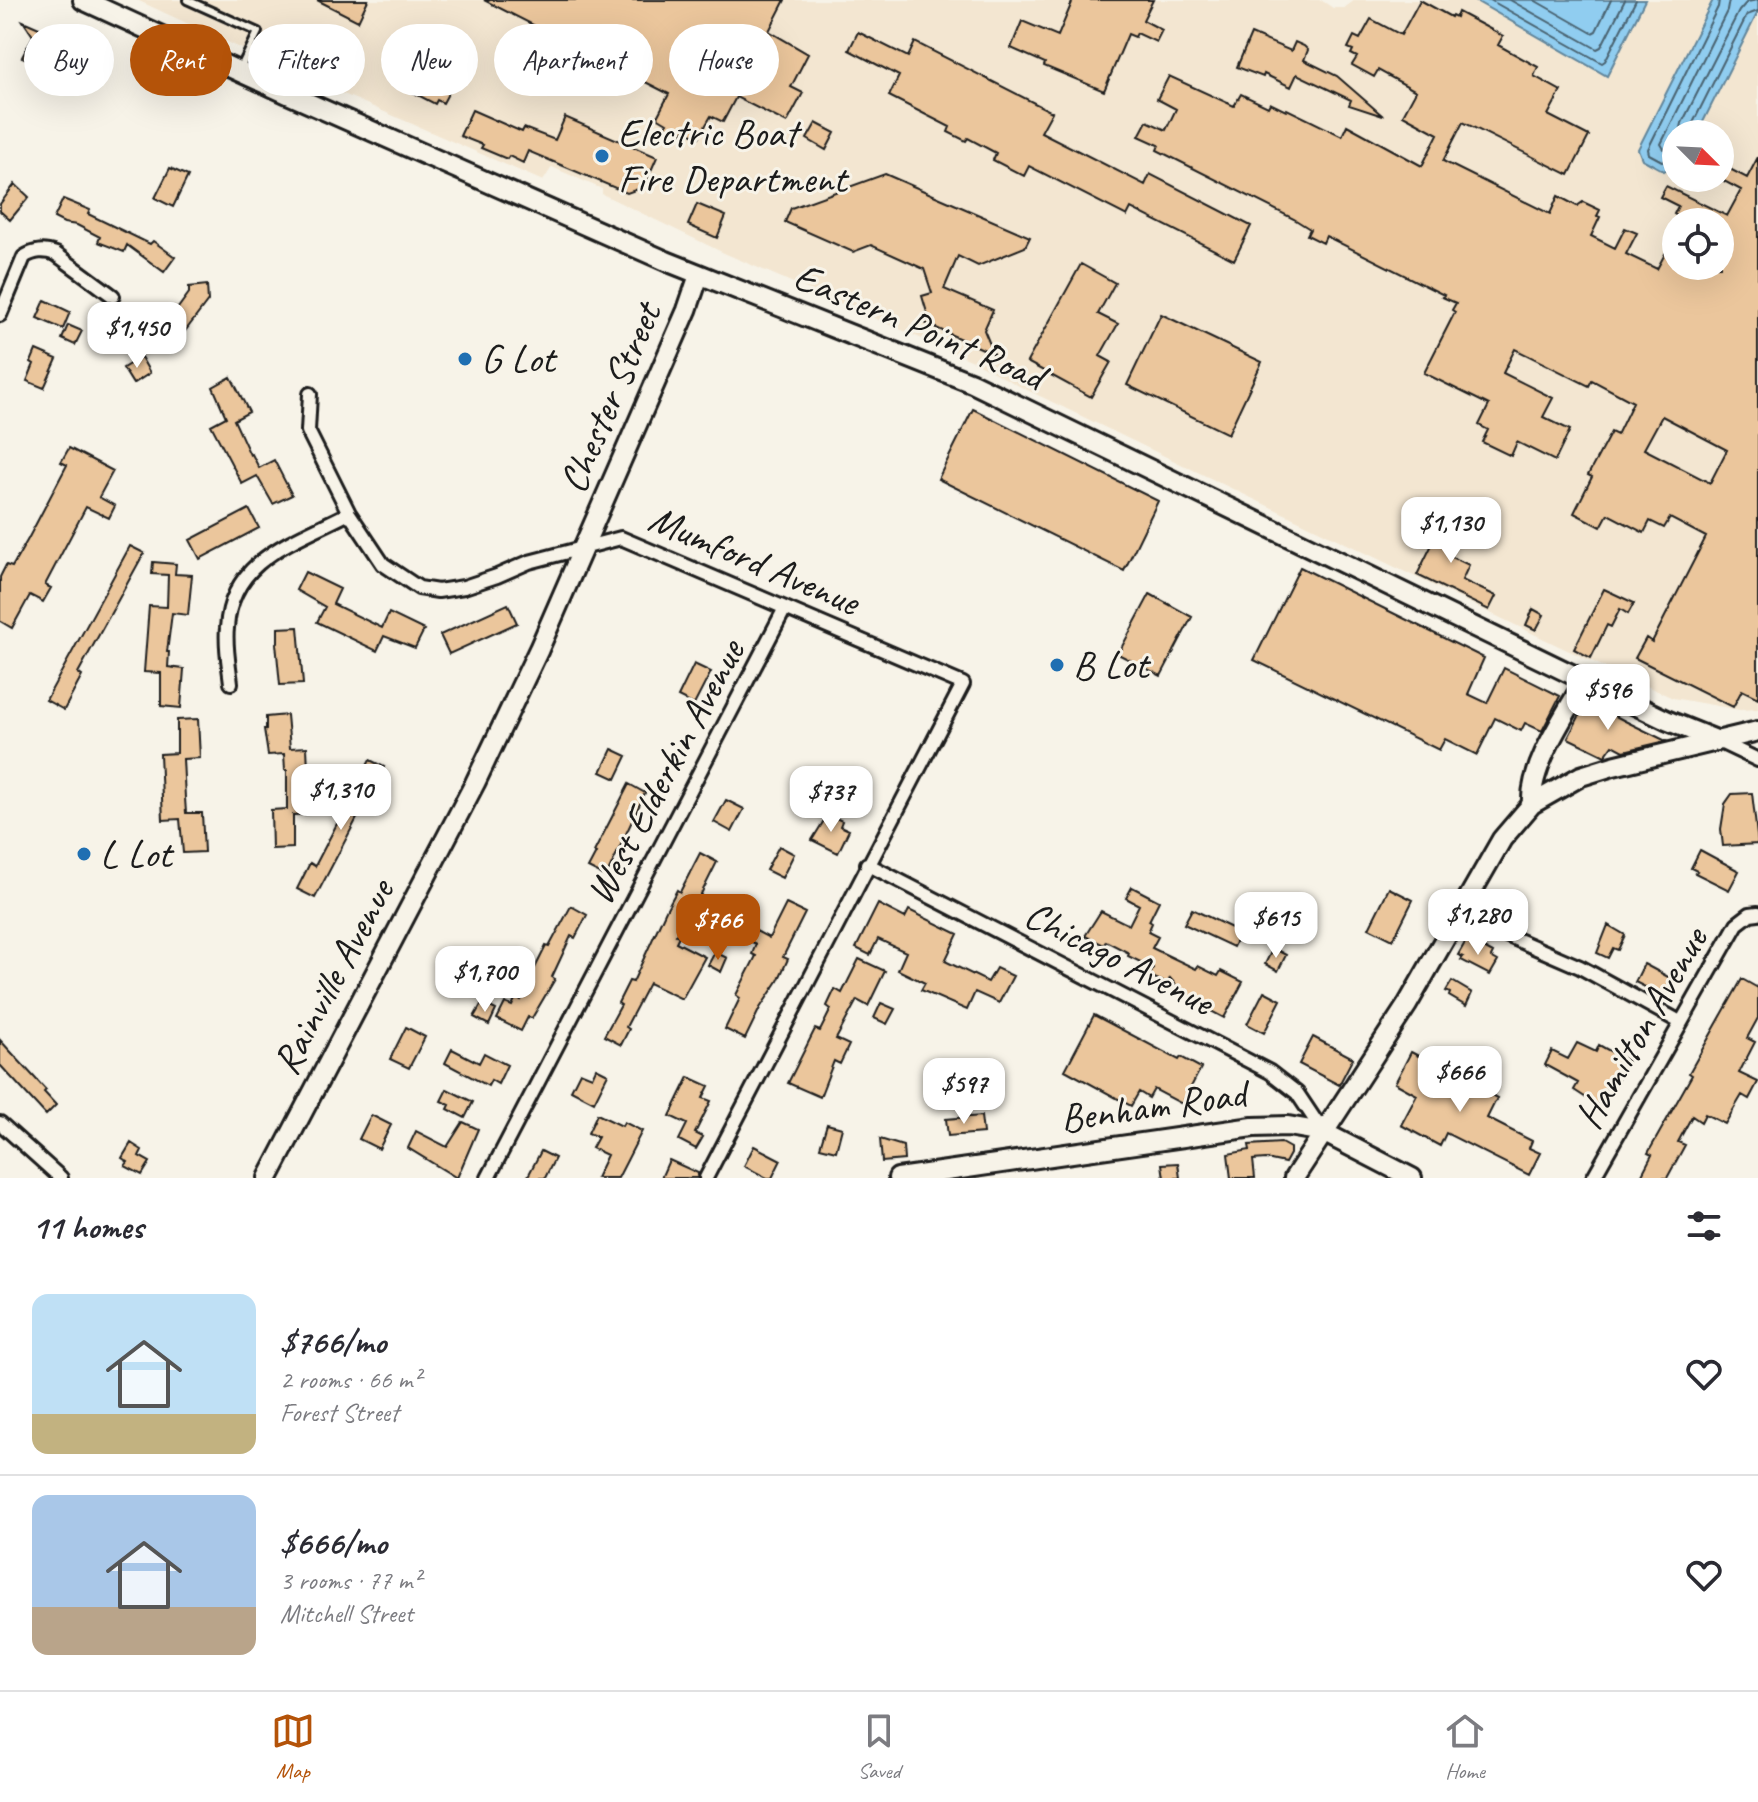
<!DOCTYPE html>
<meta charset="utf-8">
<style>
:root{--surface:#fff;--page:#f2f2f3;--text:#2b2b33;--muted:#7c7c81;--line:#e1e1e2;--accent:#b45309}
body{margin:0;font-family:Caveat,sans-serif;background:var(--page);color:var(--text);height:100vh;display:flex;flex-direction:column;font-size:30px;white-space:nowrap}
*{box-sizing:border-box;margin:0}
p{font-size:26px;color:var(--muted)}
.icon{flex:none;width:44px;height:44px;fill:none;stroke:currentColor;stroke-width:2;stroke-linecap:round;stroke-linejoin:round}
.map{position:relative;height:1178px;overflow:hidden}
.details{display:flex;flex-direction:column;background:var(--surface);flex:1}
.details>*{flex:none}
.guide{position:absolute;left:24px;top:24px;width:800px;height:72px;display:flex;gap:16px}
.needle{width:52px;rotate:114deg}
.tools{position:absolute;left:1662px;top:120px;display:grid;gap:16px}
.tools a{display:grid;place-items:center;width:72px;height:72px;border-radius:50%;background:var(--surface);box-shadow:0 8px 32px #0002;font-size:40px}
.price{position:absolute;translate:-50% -68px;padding:0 18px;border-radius:16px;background:#fff;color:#222;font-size:26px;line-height:52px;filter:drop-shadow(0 2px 4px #0008)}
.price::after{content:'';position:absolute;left:50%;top:48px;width:24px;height:18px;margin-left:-12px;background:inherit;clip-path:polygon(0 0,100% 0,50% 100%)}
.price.selected{background:var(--accent);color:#fff}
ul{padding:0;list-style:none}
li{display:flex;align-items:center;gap:24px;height:200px;padding:0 32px}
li+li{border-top:2px solid var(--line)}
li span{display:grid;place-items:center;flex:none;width:224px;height:160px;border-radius:16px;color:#555}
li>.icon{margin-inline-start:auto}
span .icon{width:96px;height:96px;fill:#fffc;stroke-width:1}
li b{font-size:34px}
h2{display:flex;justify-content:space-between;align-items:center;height:96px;padding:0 32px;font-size:34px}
.chip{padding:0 28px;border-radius:36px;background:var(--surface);box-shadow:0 8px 32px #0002;font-size:28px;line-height:72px}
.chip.selected{background:var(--accent);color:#fff}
.dock{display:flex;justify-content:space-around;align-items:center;height:112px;border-top:2px solid var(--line);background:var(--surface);font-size:22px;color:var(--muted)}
.dock a{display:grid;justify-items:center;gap:4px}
.dock .selected{color:var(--accent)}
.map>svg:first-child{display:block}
.built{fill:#f3e6d1;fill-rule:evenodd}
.water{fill:#90cdf0;stroke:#62869b;stroke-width:2}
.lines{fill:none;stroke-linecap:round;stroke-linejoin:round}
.shore{stroke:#4a6371;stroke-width:2}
.building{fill:#ebc69c;stroke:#1c1c1c;stroke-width:2;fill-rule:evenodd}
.lane-casing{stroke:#1c1c1c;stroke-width:12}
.street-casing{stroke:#1c1c1c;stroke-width:18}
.secondary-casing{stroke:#1c1c1c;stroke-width:24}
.lane{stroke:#f7f3e8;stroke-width:6}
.street{stroke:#f7f3e8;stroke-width:12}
.secondary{stroke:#f7f3e8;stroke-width:18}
.poi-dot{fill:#1f6fb2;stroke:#f7f3e8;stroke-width:3}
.labels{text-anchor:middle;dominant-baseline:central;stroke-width:6;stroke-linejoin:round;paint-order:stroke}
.poi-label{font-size:40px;fill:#1c1c1c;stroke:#f7f3e8;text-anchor:start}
.street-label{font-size:40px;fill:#1c1c1c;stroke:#f7f3e8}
</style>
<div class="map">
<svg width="1758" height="1178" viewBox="0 0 1758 1178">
<rect width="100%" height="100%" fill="#f7f3e8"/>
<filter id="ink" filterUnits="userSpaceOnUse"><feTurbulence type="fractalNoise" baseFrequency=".0125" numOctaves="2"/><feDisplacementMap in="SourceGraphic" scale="16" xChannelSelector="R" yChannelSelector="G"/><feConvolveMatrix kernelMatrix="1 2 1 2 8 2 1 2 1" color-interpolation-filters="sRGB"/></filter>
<g filter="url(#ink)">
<!-- built -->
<path class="built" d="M137,0h1184l12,8h11l11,-8h119l133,76 38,-76h68l-75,149 26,22 12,-8v15h44v-44h-23l61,-122v697l-18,1 -67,-12 -106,-48 -548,-264 -46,-25 -249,-108 -122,-59v-5l-50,-22 -9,14 -266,-116zM1676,222h44v44h-44z"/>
<!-- water -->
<path class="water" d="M1474,0h171l-38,76z
M1713,0h45v12l-61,122h-21v29l-12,8 -22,-12 -4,-10z"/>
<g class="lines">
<!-- shore -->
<path class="shore" d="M1490,0l112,63 3,-2 31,-61
M1510,0l87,49 4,-2 24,-47
M1534,0l58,33 4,-2 15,-31
M1680,134l2,-11 57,-112 8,-9 11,-2
M1690,134l1,-7 56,-112 11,-4
M1676,147l-12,2 -3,-5 66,-133 2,-11
M1676,157l-14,4 -13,-7 -1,-5 70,-142 1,-7"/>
</g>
<!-- building -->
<path class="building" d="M317,0h51l-10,21z
M484,0h301l-16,31 39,23 -17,33 12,6 -16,30 -51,-26 -13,25 -12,-6 -12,21 -14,-7 -3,5 -17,-9 2,-3 -10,-6 12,-23z
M1073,0h80l-10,20 19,10 -6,12 -19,-9 -2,4 -7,-3 -24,57 -60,-25 1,-3 -34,-15 11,-27 36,15z
M1420,0l31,17 1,-2 4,2 2,-5 45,24 -5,9 40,22 -4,9 27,15 -13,24 41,21 -20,39 -106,-53 -20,39 107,53 8,-18 19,10 6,-4 17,8 -3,6 3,1 -9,19 24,12 10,-20 12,5 -11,21 31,15 19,-36v33h44v-44h-38l1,-3 -9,-5 4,-8 -18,-9 6,-11 61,30 14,-26 -21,-11v-15l27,14 11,-21v541l-16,-8 -9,17 -98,-49 11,-20 6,4 54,-105 -36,-19 -6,10 -14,-7 -6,12 -36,-19 -7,13 -27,-14 18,-36 -4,-2 23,-43 6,3 16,-33 -41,-22 -3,6 -74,-37 -12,24 50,25 -10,19 27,13 -15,31 -38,-19 -6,14 -29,-14 6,-12 -9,-5 10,-20 -65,-32 31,-61 -3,-2 4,-7 -14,-6 2,-2 -118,-59 -3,7 -16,-8 3,-6 -16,-10 -137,-69 2,-5 -20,-9 8,-15 19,9 10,-21 -19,-10 12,-23 65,30 7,-12 27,13 2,-4 16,8 1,-2 55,27 5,-11 75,41 16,-32 -35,-19 13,-24 -38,-21 -4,7 -22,-12 5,-8 -6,-3 2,-4 -5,-2 6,-12 6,3 11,-20 30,16zM1662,416l65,34 -17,33 -66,-34z
M23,21l53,23 4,8 6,3 -9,19 -33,-14 -3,5 -19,-8 11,-21z
M420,32l11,6 -9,16 -11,-6z
M858,32l50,25 7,-15 137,70 -11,20 104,53 5,-11 101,52 -17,34 -103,-52 -4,8 -98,-50 -5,10 -31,-16 3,-7 -28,-15 -2,3 -18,-9 2,-5 -61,-31 10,-20 -50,-26z
M1251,34l40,17 4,-9 9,4 4,4 -4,10 33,16 46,40 -34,-11 2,-5 -54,-26 -6,13 -27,-13 -1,3 -26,-10z
M554,62l11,6 -9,16 -12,-7z
M424,75l27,13 -8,15 -6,-3 -2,4 -21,-11z
M472,110l50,22 2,-4 31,12 10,-23 92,40 -13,30 -17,6 -99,-42 -5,12 -14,-7 -2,3 -26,-11 2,-3 -23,-9z
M816,123l19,10 -9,17 -19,-11z
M170,168l18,8 -15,31 -18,-9z
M885,174l145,63 -5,10 -47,19 -20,-10 -14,33 49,21 -9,20 10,24 -69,-31 3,-7 -6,-20 10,-3 -8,-24 -53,-24 -18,7 -68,-30 6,-14z
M15,184l14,13 -19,23 -10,-9v-7z
M63,199l27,11 -2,4 62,30 3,-3 22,16 -11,15 -37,-27 -3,7 -26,-10 2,-5 -23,-12 -13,-2 -10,-5z
M697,204l29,12 -9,22 -29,-13z
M1081,264l34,19 -17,31 20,10 -18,32 11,6 -20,35 -64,-35z
M207,285l1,16 -25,33 -16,-11 22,-30v-6z
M45,300l25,12 -7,17 -26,-11z
M1161,314l101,48 -34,72 -101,-49z
M68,325l14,6 -7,14 -13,-6z
M36,350l21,9 -13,29 -17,-7 7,-17 -3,-2z
M141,357l9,16 -17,11 -10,-16z
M231,377l18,35 -15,8 16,35 2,-1 7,14 15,-8 18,35 -19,9 -16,-28 -15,8 -31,-59 15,-8 -13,-30z
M973,409l185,92 -34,70 -186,-92z
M69,448l44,23 -14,26 16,9 -6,12 -23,-11 -41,78 6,3 -8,14 -13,-7 -18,33 -12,-7v-44l6,-12 6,2 16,-28 39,-74 -6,-3z
M1450,508l14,7 -15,31 5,2 -4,8 19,9 -7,15 34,16 -7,14 -72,-35z
M249,509l10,19 -59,31 -10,-19z
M130,546l14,7 -66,120 4,3 -18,34 -18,-10z
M153,562l23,2 -1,10 17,1 -4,40 -16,-2 -5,39h2l-1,15 16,2 -3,39 -20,-2v-33l-17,-1 5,-66 18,1 1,-32 -16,-1z
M1300,567l184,91 -16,36 19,9 17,-35 56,28 -18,35 -17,-8 -4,8 -26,-13 -18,37 -32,-16 -6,11 -185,-90z
M305,572l35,17 -7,15 49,24 7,-15 35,17 -9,18 -31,-12 -7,15 -60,-29 8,-15 -29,-17z
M1604,589l30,14 -6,11 -8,-5 -9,18 -4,-2 -16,33 -17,-9z
M1150,594l42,23 -31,59 -43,-22z
M508,604l9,19 -68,31 -9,-19z
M1533,609l11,6 -8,15 -10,-5z
M298,627l5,57 -23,1 -4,-42 2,-1v-14z
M694,664l17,8 -17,33 -16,-8z
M1587,701l38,20 41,20 -42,10 -11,-6 -8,11 -37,-18z
M287,715l3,33 17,-1 3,67 -17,1v33l-21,1 -1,-39 16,-1v-39h-2l-1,-16 -16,1 -4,-26h2v-12z
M198,719l2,39 -17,1 2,39 1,15h16l2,39 -21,1 -3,-34 -17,1 -3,-66 17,-1v-33z
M612,749l15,7 -11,23 -15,-7z
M370,760l14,7 -69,131 -18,-9 13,-26 5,3z
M629,784l16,9 -39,84 -18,-9 8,-15 -2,-1z
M1752,793l6,51 -35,2 -2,-17 4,-25 7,-10z
M726,800l18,9 -12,23 -18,-10z
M828,814l14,7 -2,5 9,4 -11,23 -26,-13z
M779,846l15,8 -12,24 -16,-8z
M1700,850l39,21 -10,19 -34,-17 2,-2 -6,-3z
M700,853l17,9 -19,38 16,9 -8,15 -19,-10 -11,21 3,1 -3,6 29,15 -23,42 -33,-16 -23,44 3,2 -8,16 -17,-9 17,-31 -3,-2 11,-22 4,1 33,-72 11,-20 3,2z
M1132,887l27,14 -10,20 3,2 -4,9 10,5 -6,11 44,21 2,-3 20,10 3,-5 22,11 -19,36 -17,-9 2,-3 -27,-14 -12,-14 -3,6 -17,-8 3,-8 -25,-12 1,-3 -23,-12 -2,4 -19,-9 16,-25 28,14 10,-20 -13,-7z
M1389,888l24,12 -20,40 -24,-12z
M786,904l19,9 -22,44 5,2 -10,22 -18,27 -15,31 -20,-10 15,-31 -4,-3 20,-39 -4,-2 4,-10 -18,-9 5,-11 26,14z
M878,904l27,14 4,-8 49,24 -13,27 43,21 8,-14 17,8 -14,27 -24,-11 -8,18 -46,-20 4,-7 -27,-13 8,-18 -28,-13 -8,16 -14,-7z
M571,906l16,9 -12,23 -4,-2 -19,41 3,2 -23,39 -4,-1 -7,14 -24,-12 8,-16 7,3 4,-9 5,3 10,-20 -4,-2 5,-11 3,1 11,-22 3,1z
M1192,909l48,23 -7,15 -49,-23z
M1608,925l17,10 -7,15 -5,-2 -5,10 -11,-5z
M1467,939l26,14 -2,4 7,4 -8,14 -29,-15 2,-3 -5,-2z
M1273,948l13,7 -8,16 -13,-7z
M715,952l12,6 -6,14 -13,-7z
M859,959l26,12 -17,35 -11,-6 -21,39 13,6 -9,19 -6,-3 -14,36 -32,-14 27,-54 5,2 11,-22 -4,-3 8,-17 7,4z
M1644,964l28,15 -9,17 -28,-14z
M1742,979l16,9v30l-11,20 8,4 -16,31 19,9 -9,17 -7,-4 -17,29 -20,-10 -4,8 -9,-6 -14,26 7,3 -18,33h-27l12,-23 -4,-2 44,-78 -3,-2z
M1452,981l20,12 -6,13 -17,-10 1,-3 -4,-2z
M1264,991l17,9 -17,33 -17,-9z
M482,1003l14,7 -7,15 -15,-8z
M881,1003l14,6 -8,15 -13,-6z
M1094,1015l85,45 2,-3 20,11 -19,36 -28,-15 -5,9 -10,-6 -8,14 -66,-36z
M406,1027l19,10 -16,31 -19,-9z
M1313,1037l40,21 -14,27 -40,-21z
M0,1040l46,50 -2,2 12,13 -10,10 -46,-50z
M1577,1043l19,9 3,-7 29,16 -10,18 -5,-4 -16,30 -23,-15 4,-7 -33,-18 7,-14 16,8z
M452,1049l27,14 5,-10 23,12 -9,19 -7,-4 -3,6 -43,-23z
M1411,1052l86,46 -10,20 45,23 -3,7 11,5 -11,22 -83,-42 -6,13 -39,-21 16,-30 -22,-12z
M596,1068l12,6 -14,28 -23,-12 9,-18 12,5z
M689,1077l20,9 -6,12 8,3 -16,32 8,4 -7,12 -17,-9 8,-16 -17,-8z
M447,1089l26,13 -8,16 -17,-9 2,-4 -9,-4z
M597,1114l25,12 2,-4 18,9 -24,47h-22l11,-23 -15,-7 6,-11 -10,-4z
M371,1115l20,10 -12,24 -20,-10z
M981,1116l2,17 -35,3 -2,-17z
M463,1122l15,7 -21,49 -49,-30 8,-17 31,16z
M827,1124l15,4 -6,23 -16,-4z
M880,1139l23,7 1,14 -22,2z
M131,1143l11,7 -3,6 11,6 -8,13 -17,-9 3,-4 -6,-4z
M1281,1143l9,5v6l-5,9 -19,-4 -13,1 2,18h-24l-3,-24 22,-4 -1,-5z
M754,1146l27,14 -9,18h-5l-23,-12z
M541,1151l14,7 -10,20h-18z
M669,1160l29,13 -1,5h-36z
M1178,1163l2,15h-16l-2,-14z"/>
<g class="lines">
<defs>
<path id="lane" d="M187,0l71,32 -18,37"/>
<path id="street" d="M0,315l24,-58c11,-7 20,-7 32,-3l57,42
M310,394l-2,37 41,82 34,51 36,24 19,3 26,-4 33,-11 32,-14 92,-24 342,146 -257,494
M231,683c-2,-18 -6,-37 -4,-55 4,-70 69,-87 122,-115
M1718,741l40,19
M867,864l403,208 27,21 26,39
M1460,915l120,52 100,55
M0,1123l61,55
M488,1178l297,-570
M1593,1178l144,-254 13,-10 8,-1"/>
<path id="secondary" d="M83,0l205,94 378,167 306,122 694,337 50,20
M1532,804c-3,-38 35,-91 53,-124
M268,1178l207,-395 64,-134 148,-339 12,-35
M898,1178l355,-51 35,-1 35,6 89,46
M1294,1178l113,-173 95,-166 30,-35 49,-28 32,-10 145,-35"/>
</defs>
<!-- lane casing -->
<use href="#lane" class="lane-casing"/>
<!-- street casing -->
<use href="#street" class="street-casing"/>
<!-- secondary casing -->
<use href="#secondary" class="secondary-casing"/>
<!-- lane -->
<use href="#lane" class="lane"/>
<!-- street -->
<use href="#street" class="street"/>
<!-- secondary -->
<use href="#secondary" class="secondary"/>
</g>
</g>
<!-- markers -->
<g class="poi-dot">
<circle cx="602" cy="156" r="8"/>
<circle cx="465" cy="359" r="8"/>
<circle cx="1057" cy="665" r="8"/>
<circle cx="84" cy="854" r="8"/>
</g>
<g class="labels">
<!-- poi labels -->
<g class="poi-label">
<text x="618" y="133">Electric Boat<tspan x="618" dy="46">Fire Department</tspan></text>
<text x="481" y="359">G Lot</text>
<text x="1073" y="665">B Lot</text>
<text x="100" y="854">L Lot</text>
</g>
<!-- street labels -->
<g class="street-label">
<text transform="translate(919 326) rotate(23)">Eastern Point Road</text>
<text transform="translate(610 398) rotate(-67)">Chester Street</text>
<text transform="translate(754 560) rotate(23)">Mumford Avenue</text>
<text transform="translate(665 772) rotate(-62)">West Elderkin Avenue</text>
<text transform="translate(1119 958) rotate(27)">Chicago Avenue</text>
<text transform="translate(333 977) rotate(-62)">Rainville Avenue</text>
<text transform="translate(1641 1028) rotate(-60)">Hamilton Avenue</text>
<text transform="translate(1153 1106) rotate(-8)">Benham Road</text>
</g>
</g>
</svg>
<div class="tools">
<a><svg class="needle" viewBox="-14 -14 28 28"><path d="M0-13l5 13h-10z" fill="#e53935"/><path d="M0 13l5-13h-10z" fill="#7c7c81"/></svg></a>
<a><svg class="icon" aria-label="locate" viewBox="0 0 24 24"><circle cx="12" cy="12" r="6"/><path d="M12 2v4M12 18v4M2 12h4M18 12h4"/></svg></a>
</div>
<b class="price" style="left:137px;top:370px">$1,450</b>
<b class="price" style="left:1451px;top:565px">$1,130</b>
<b class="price" style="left:1608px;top:732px">$596</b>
<b class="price" style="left:341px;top:832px">$1,310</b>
<b class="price" style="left:831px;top:834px">$737</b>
<b class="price" style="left:1478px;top:957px">$1,280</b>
<b class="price" style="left:1276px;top:960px">$615</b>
<b class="price selected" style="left:718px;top:962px">$766</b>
<b class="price" style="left:485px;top:1014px">$1,700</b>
<b class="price" style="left:1460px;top:1114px">$666</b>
<b class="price" style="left:964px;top:1126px">$597</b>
<div class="guide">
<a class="chip">Buy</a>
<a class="chip selected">Rent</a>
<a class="chip">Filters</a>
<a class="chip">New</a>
<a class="chip">Apartment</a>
<a class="chip">House</a>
</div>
</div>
<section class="details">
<h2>11 homes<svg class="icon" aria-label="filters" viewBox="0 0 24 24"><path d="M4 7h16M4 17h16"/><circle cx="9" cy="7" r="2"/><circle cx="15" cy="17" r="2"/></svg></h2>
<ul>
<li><span style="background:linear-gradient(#bfe0f5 75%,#c2b280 0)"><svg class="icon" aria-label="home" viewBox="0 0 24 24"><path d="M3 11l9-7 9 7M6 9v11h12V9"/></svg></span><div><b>$766/mo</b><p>2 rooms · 66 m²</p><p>Forest Street</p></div><svg class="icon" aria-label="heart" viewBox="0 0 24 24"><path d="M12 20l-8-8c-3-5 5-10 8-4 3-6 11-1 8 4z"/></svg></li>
<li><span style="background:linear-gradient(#a9c7e8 70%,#b9a48a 0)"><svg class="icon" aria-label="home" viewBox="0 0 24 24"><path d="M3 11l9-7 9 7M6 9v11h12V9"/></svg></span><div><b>$666/mo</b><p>3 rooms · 77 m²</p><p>Mitchell Street</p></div><svg class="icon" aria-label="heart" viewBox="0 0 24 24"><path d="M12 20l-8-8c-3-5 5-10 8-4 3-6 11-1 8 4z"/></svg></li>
</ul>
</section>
<nav class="dock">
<a class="selected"><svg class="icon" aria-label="map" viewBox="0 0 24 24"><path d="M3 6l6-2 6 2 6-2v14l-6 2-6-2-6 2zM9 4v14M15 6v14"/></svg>Map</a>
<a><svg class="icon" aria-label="saved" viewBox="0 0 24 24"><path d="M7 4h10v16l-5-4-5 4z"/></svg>Saved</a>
<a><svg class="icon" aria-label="home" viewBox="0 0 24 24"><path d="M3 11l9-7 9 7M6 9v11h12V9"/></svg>Home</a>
</nav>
